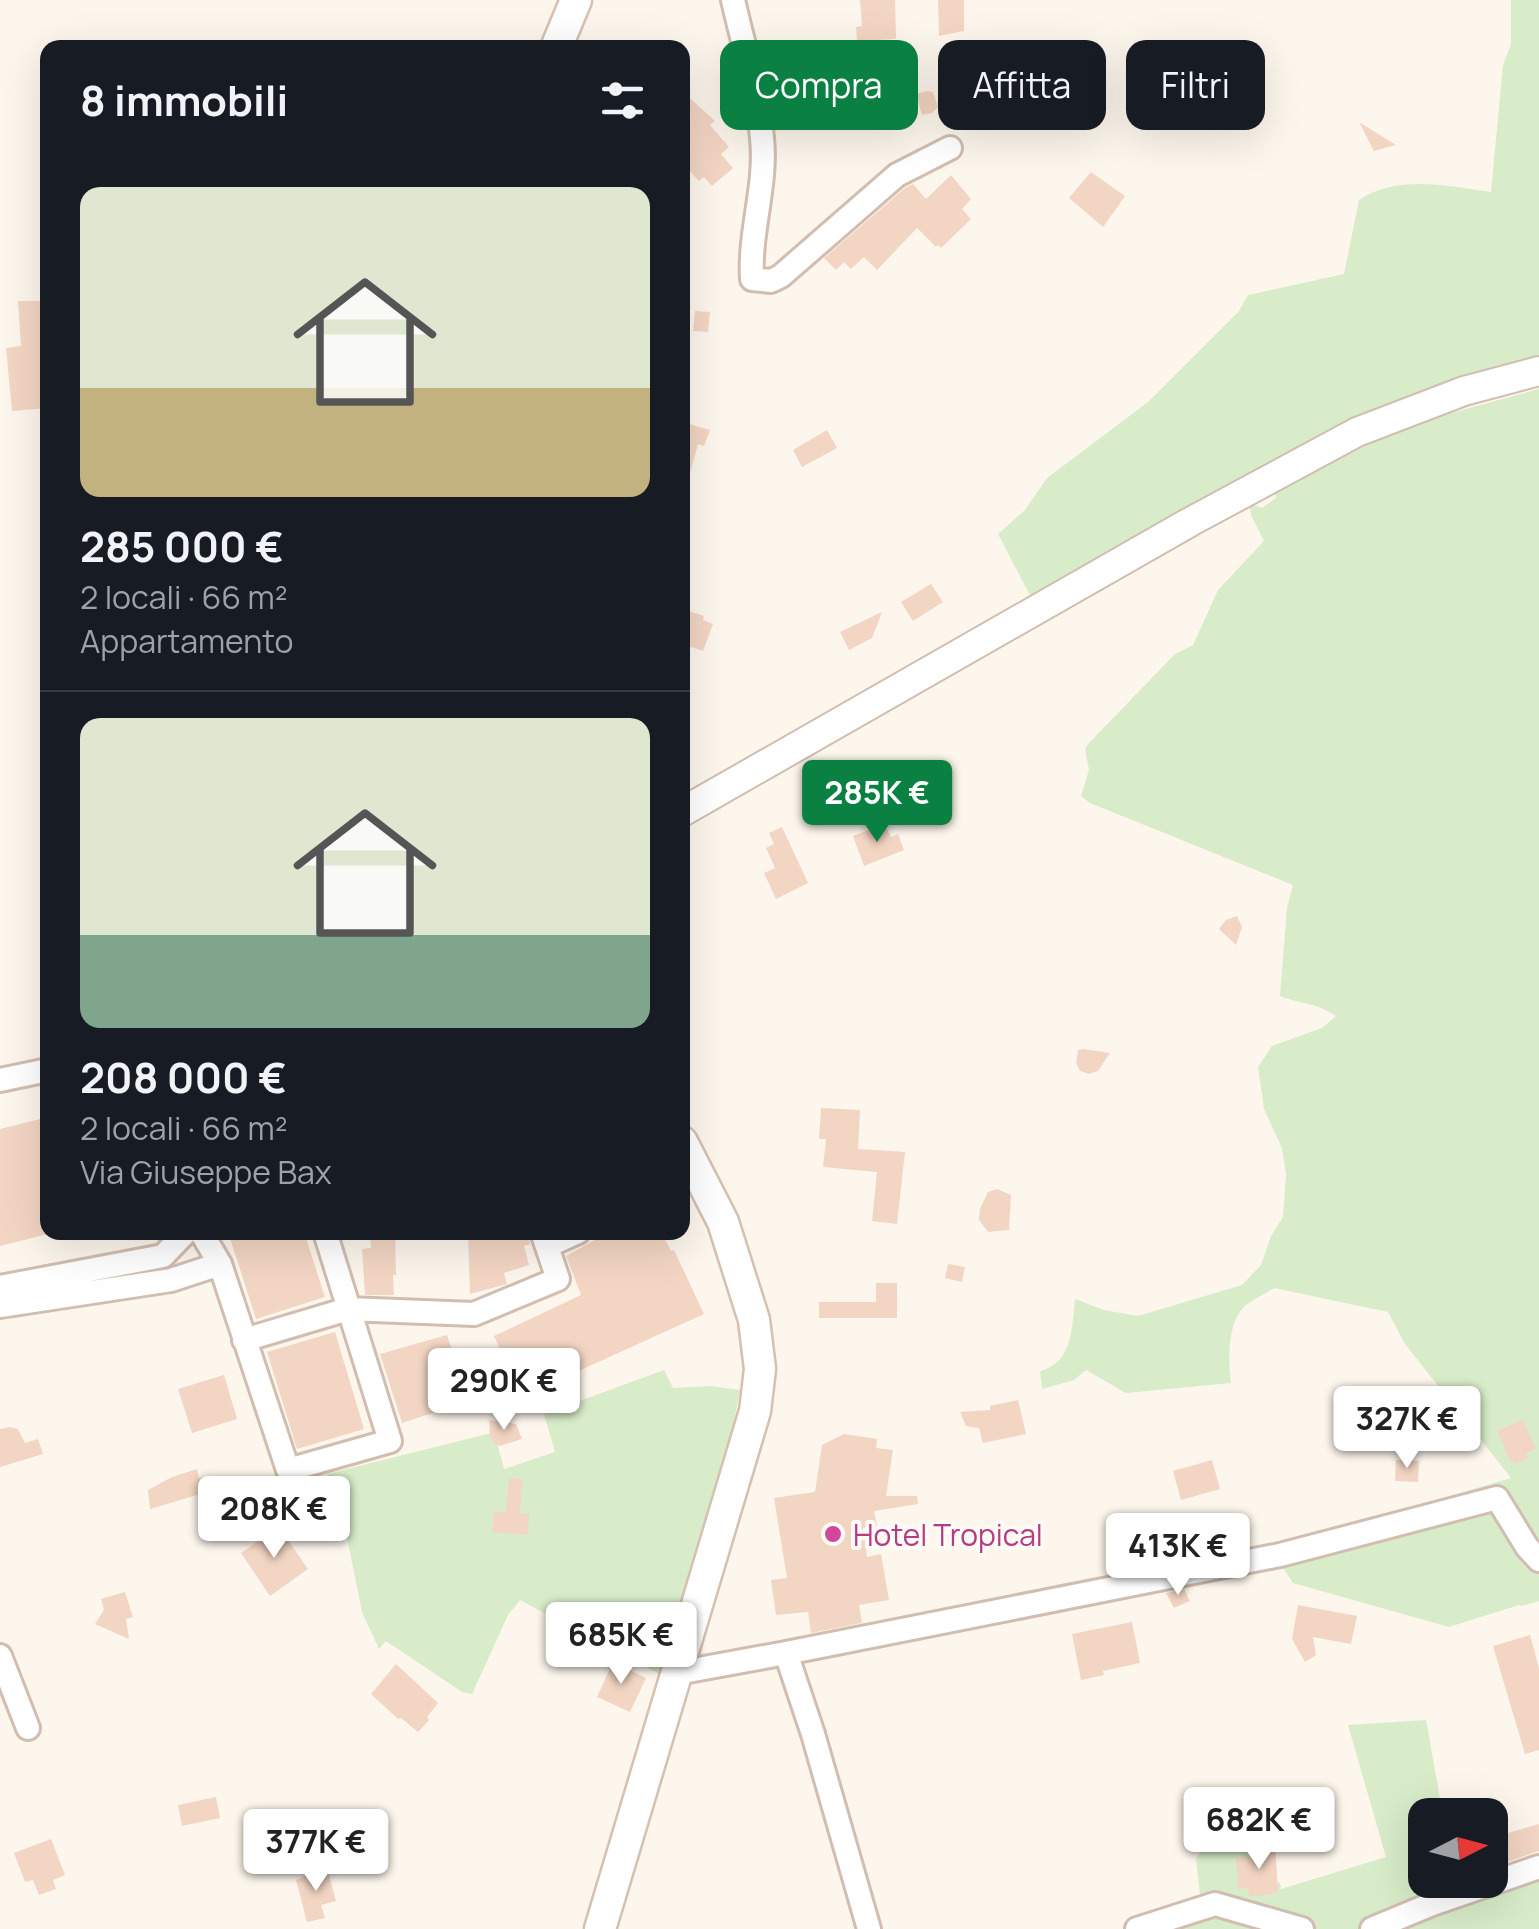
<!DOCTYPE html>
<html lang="it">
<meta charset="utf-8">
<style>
:root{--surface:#171b24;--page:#20242c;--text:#f1f3f6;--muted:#9ea1a6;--line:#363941;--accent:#0b8043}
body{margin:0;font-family:Manrope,sans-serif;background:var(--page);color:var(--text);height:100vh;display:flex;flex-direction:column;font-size:38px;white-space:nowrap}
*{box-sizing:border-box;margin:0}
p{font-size:32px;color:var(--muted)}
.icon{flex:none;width:55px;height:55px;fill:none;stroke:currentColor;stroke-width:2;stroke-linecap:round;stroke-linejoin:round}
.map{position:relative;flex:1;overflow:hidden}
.details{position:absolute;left:40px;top:40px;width:650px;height:1200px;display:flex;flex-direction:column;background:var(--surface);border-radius:20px;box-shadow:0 10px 40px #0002}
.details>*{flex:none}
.top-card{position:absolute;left:720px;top:40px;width:668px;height:90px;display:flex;gap:20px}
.needle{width:65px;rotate:84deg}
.controls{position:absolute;left:1408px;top:1798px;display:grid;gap:20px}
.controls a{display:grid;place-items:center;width:100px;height:100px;border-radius:20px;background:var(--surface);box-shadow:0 10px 40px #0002;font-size:50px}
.price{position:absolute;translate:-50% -85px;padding:0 22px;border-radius:10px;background:#fff;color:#222;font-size:32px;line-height:65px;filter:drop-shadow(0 2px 5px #0008)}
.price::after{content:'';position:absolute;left:50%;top:60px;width:30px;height:22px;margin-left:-15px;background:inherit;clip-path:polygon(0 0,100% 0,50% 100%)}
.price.on{background:var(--accent);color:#fff}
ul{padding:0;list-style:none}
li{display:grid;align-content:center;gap:20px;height:530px;padding:0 40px}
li+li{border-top:2px solid var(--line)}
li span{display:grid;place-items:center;height:310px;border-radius:20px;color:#555}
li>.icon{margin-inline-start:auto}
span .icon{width:180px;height:180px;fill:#fffc;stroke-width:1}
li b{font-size:42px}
h2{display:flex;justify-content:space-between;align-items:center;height:120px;padding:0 40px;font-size:42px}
.tag{padding:0 35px;border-radius:20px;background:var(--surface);box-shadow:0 10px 40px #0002;font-size:35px;line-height:90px}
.tag.on{background:var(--accent);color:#fff}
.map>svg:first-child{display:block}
.green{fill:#d8ecc9}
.building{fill:#f3d5c3}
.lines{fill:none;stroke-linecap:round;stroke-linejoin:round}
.minor-casing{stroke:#d1beb0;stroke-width:28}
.tertiary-casing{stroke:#d1beb0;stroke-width:32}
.secondary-casing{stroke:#d6c0b0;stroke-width:35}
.minor{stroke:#fff;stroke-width:22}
.tertiary{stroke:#fff;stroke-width:28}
.secondary{stroke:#fff;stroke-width:30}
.hotel-dot{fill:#d1479c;stroke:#fffaf3;stroke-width:4}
.labels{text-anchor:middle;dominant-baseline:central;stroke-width:8;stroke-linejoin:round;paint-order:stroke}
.hotel-label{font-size:30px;fill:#b23c85;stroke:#fffaf3;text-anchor:start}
</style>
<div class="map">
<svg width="1539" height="1929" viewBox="0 0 1539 1929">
<rect width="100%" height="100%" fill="#fdf6ec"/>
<!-- green -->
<path class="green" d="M1511,0h28v362l-187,59 -73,37 -246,143 -35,-67 27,-24 22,-32 101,-76 91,-91 9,-16 96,-21 15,-74c38,-26 89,-14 132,-8l12,-127 8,-21z
M1539,389v1212l-18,5 -2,-1 -70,22 -156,-44 -10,-15 7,-25 221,-65 -106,-134 -17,-32 -114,-24c-9,6 -20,11 -28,17 -19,16 -18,56 -15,78l-105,10 -40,-23 -12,10 -32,9 -2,-18c33,-8 32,-44 35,-72l29,11 34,6 104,-31 19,-20 10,-29 12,-19 3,-43 -4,-26 -18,-39 -6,-42 14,-21 50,-18 14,-12c-19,-13 -35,-12 -56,-20l7,-88 6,-23 -203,-82 -9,-7 8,-26 -4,-21 4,-6 86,-89 18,-9 25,-55 46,-49 -13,-26 -1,-8 4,-2 8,3 14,-10 -2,-9 141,-66z
M664,1370l9,18 37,-2 30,4 -18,93 -59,193 -143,-76 -12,15 -36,79 -10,-2 -76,-51 -7,8 -17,-37 -21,-104 -14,-34 164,-41v4l7,9 6,23 51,-17 -11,-38z
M1426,1720l17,95h-18v65h36l6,27 68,-32 4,3v51h-385l48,-16 -6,-54 6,-10 10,-4 63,-3 -8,41h13l1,6 105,-32 -38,-132z"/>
<!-- building -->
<path class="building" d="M860,0h35l1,39 -39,2 -1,-14 6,-1z
M938,0h26v31l-25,5z
M798,71l5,13 -15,6 -5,-14z
M682,91l33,30 -5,4 19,22 -8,7 12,14 -21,18 -8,-9 -5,4 -17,-18z
M927,91l6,1 5,15 -6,6 -10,2 -6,-21z
M1359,122l37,23 -22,6z
M1091,172l34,24 -22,31 -34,-29z
M951,175l20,24 -9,10 9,10 -30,29 -3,-3 -2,2 -19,-19 -40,42 -13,-13 -13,12 -7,-7 -8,8 -12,-12 81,-70 8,-4 13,15z
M18,301h23l2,43h5v64l-36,3 -6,-63 15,-2z
M695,311l15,1 -2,20 -15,-1z
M682,422l28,8 -6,16 -6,-2 -11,40 -5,-1z
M827,430l10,18 -35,19 -9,-17z
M931,584l12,18 -30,19 -12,-19z
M682,609l22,7 -1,4 10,4 -10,27 -21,-7z
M882,612l-10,26 -23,12 -9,-18z
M884,824l7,13 7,-3 6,16 -40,16 -11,-30z
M782,827l26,56 -32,16 -12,-26 11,-5 -9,-20 8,-4 -5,-11z
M1237,916l5,11 -6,18 -17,-16 7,-9z
M1083,1049l27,4 -12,18 -9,3 -9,-3 -4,-8 2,-13z
M821,1108l39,2 -2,39 47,3 -8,72 -25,-3 5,-49 -54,-5 3,-28h-7z
M48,1117v117l-48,12v-117z
M997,1189l14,6 -2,35 -21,2 -9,-12 1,-11 8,-17z
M228,1232h76l21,65 -69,22z
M370,1232h25l1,43h-3l1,20h-29l-3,-46 9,-1z
M468,1232h59l3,12 -6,2 5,19 -25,8 3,11 -37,10z
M609,1232h47l8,5 7,14 3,-1 30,64 -216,98 -3,-16 -83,27 -22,-69 67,-19 16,50 50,-8 -19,-41 87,-41 -15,-39z
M948,1264l17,3 -3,15 -17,-4z
M876,1283h21v35h-78v-16h57z
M335,1332l29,97 -67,20 -30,-97z
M224,1375l13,44 -45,14 -14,-44z
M1018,1400l8,34 -43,9 -4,-15 -13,-2 -6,-14 30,-2v-4z
M489,1420l27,4 6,15 -22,7 -5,-2 -5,-7z
M1523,1420l13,29 -10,4 2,5 -13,6 -6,-6 -12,-27z
M10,1427l8,2 7,14 13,-4 5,15 -43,13v-38z
M844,1434l33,5 -1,9 17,2 -7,46h31l1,8 -44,7 3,15 -14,2 4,29 14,-3 8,46 -30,5 3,18 -51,10 -3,-21 -32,3 -5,-35 16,-2 -13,-80 41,-6 7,-47z
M1212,1460l8,29 -39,11 -8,-29z
M1396,1460l23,1 -1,21 -23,-1z
M197,1469l2,9 11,-2 4,14 -64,19 -2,-19 24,-13z
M509,1478l13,1 -2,34 9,1 -1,21 -36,-3 2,-21 12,1z
M279,1527l29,42 -38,27 -29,-43z
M1184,1589l6,12 -16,7 -8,-15z
M125,1592l8,25 -7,2 3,20 -34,-15 9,-14 -3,-11z
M1298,1605l59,11 -6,28 -38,-7 3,18 -11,7 -13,-23z
M1132,1622l8,41 -37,8 1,4 -23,5 -9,-46z
M1530,1635l9,33v82l-14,4 -32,-108z
M613,1662l33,16 -16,34 -33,-15z
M396,1664l42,39 -11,14 2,3 -11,12 -17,-14 -3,1 -27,-25z
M216,1797l4,21 -38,8 -4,-21z
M1539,1824v27l-49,17v-30z
M51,1839l14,36 -12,5 3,9 -17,6 -6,-15 -8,2 -11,-29z
M1275,1842l3,49 -9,4 -20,1 -1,-8 -10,1 -2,-31 23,-1 -1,-14z
M327,1868l9,33 -15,4 4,13 -18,4 -11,-42z"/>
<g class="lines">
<defs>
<path id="minor" d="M733,0c10,44 25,93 29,138 5,47 -13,94 -10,141l19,2 10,-5 116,-101 53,-27
M0,1080l48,-10
M201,1232l19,32 68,206 102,-29 -65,-209
M547,1246l31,-14
M0,1287l163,-31 23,-24
M0,1306l171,-26 49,-16
M244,1340l104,-31 126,5 84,-35 -16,-47
M786,1653l494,-98 217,-57 30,49 12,13
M0,1656l28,72
M677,1673l109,-20 27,81 56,195
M1137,1929l78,-25 87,25
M1372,1929l60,-25 107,-37"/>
<path id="tertiary" d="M682,812l508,-290 167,-90 107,-41 75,-20"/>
<path id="secondary" d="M556,48l20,-48
M600,1929l155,-518 5,-42 -6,-49 -31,-98 -41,-80"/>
</defs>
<!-- minor casing -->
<use href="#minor" class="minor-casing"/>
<!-- tertiary casing -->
<use href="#tertiary" class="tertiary-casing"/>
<!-- secondary casing -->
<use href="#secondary" class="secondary-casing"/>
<!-- minor -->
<use href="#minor" class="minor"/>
<!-- tertiary -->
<use href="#tertiary" class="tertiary"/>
<!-- secondary -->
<use href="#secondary" class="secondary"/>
</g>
<!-- markers -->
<circle class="hotel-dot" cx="833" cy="1534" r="10"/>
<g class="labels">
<!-- hotel labels -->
<g class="hotel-label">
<text x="853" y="1534">Hotel Tropical</text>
</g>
</g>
</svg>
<div class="controls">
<a><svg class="needle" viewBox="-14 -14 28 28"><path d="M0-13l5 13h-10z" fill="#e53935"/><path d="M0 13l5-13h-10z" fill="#9ea1a6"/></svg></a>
</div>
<b class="price on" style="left:877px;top:845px">285K €</b>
<b class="price" style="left:504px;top:1433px">290K €</b>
<b class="price" style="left:1407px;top:1471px">327K €</b>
<b class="price" style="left:274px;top:1561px">208K €</b>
<b class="price" style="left:1178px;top:1598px">413K €</b>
<b class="price" style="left:621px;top:1687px">685K €</b>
<b class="price" style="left:1259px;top:1872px">682K €</b>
<b class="price" style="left:316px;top:1894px">377K €</b>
<div class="top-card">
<a class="tag on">Compra</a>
<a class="tag">Affitta</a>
<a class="tag">Filtri</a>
</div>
<section class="details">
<h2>8 immobili<svg class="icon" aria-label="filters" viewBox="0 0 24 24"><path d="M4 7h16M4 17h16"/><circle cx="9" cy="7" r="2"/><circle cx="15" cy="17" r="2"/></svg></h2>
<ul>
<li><span style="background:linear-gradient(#dfe7d0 65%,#c2b280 0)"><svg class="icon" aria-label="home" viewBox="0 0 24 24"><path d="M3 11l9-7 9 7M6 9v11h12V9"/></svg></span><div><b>285 000 €</b><p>2 locali · 66 m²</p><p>Appartamento</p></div></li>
<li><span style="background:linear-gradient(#dfe7d0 70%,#7fa58c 0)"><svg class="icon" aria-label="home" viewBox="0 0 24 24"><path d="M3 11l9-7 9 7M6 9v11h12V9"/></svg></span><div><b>208 000 €</b><p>2 locali · 66 m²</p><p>Via Giuseppe Bax</p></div></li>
</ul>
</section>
</div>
